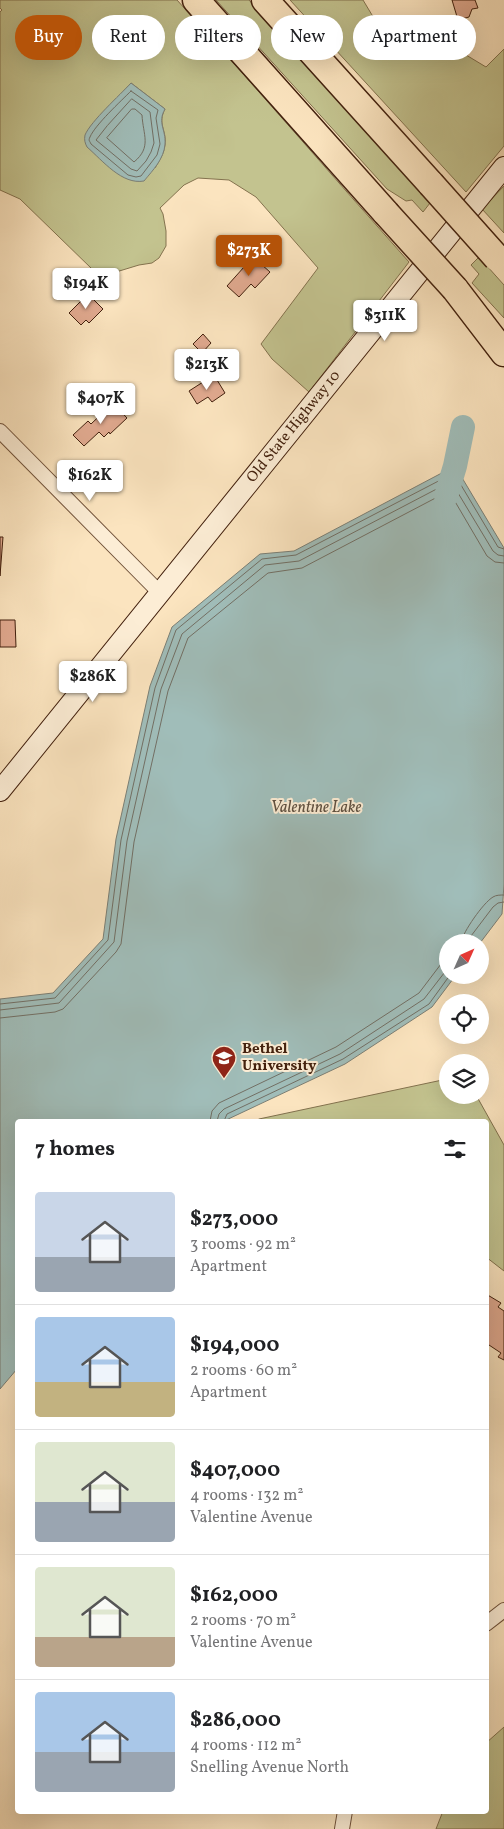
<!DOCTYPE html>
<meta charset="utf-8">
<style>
:root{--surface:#fff;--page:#f6f6f6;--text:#202124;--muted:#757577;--line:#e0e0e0;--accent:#b45309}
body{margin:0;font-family:Vollkorn,serif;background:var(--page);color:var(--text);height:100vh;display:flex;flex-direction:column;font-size:19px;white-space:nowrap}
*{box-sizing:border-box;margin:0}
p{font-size:16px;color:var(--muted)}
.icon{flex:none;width:28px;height:28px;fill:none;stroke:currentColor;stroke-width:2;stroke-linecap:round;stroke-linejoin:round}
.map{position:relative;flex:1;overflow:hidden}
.side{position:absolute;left:15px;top:1119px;width:474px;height:695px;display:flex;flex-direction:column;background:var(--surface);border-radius:5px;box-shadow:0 5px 20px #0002}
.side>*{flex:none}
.hud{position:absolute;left:15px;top:15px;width:475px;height:45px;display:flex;gap:10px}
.needle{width:32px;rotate:45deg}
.tools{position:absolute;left:439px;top:934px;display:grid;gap:10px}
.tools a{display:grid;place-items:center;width:50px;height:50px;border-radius:50%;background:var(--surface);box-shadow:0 5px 20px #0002;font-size:25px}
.price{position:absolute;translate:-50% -42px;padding:0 11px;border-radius:5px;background:#fff;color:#222;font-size:16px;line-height:32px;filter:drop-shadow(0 1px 2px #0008)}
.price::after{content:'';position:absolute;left:50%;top:30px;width:15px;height:11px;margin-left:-8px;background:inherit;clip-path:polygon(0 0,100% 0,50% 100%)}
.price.current{background:var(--accent);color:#fff}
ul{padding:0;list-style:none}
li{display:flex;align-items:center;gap:15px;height:125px;padding:0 20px}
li+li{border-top:1px solid var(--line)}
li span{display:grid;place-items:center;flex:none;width:140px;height:100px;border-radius:5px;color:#555}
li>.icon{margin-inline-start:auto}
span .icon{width:60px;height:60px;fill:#fffc;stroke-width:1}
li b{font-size:21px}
h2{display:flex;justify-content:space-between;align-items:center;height:60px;padding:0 20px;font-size:21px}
.chip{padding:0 18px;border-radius:22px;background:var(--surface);box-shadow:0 5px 20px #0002;font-size:18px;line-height:45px}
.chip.current{background:var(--accent);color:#fff}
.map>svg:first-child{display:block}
.green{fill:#c3c38f;stroke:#83724e;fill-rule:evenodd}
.water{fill:#a0bdb9;stroke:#7b7f75}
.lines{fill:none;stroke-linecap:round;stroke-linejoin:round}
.shore{stroke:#726f64;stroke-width:1}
.river{stroke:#a0bdb9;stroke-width:24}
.building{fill:#e0a98f;stroke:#43210e}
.street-casing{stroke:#71523a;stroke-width:16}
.secondary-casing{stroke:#43210e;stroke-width:22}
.highway-casing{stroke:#43210e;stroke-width:29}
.street{stroke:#fcedd5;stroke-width:14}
.secondary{stroke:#fcedd5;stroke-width:20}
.highway{stroke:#fbe4bf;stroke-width:26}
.highway-bridge-casing{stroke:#43210e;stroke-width:29;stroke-linecap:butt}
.highway-bridge{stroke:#fbe4bf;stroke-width:26}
.labels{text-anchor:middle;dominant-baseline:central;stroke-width:4;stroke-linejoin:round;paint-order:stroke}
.street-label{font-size:15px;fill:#43210e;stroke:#fcedd5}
.poi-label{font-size:15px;font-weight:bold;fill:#43210e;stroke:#fcedd5;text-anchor:start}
.water-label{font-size:16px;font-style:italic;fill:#5f5041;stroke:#fcedd5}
</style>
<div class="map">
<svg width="504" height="1829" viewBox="0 0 504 1829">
<rect width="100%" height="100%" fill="#fbe4bf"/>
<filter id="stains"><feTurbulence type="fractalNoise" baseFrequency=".004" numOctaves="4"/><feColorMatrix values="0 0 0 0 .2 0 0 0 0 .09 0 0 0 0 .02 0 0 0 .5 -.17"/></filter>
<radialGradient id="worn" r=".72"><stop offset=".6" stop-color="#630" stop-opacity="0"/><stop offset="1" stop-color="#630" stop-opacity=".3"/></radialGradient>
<!-- green -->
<path class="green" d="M0,0h177c79,87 154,175 232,262l-100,130 -37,-33 -11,-15 57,-76 -62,-71 -27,-17 -31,-2 -14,7 -24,23 3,6 3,17v15l-7,12 -7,5 -13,2 -23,7 -24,-3 -72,-70 -20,-9v-178l2,-2 -2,-2zM131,83l34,26c-8,15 2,21 0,36 -1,9 -6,16 -10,23l-69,-34z
M216,0h33l181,203 -7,9 -11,-12 -6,1 -19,-12z
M290,0h73l9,15 11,11h27l13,3 63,38 18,-18v97l-38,46z
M504,186v47l-22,-24z
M479,257l25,28v33l-32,-35 7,-9 -8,-9z
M447,1079l1,16h28l28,50v126l-18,-14v-136h-230l3,-2z
M504,1727v102h-68l7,-18h43v-68z"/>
<!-- water -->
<path class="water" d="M131,83l34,26c-8,14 1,20 0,35 -1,15 -12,26 -21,37 -22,4 -41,-20 -57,-34 -2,-4 -3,-7 -2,-12 6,-14 35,-40 46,-52z
M455,466l49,82v336l-2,30 -22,29 -32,-1v33h8l-24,32 -87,57 -121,57h-206l-1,248 -17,20v-390l53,-6 50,-54 13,-100 34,-153 22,-59 88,-73 34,-3z"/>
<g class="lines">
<!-- shore -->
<path class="shore" d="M131,91l27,19 -2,8 4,26 -3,11 -16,21 -5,1 -8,-2 -37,-31c-1,-3 -3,-3 -1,-7 5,-12 31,-36 41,-46z
M132,99l18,13 4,31 -3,9 -5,9 -9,10 -6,-2 -35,-29 11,-14z
M132,109h3l7,6c1,20 10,32 -8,47l-27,-24z
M461,942c2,-10 22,-39 32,-45 3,-2 7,-2 11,-2
M469,942l2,-6 22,-29 5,-4 6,-1
M0,1004l55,-6 53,-58 13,-100 34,-152 21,-58 86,-71 34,-4 156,-81 3,1 43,72 6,2
M0,1010l59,-7 55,-61 13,-101 34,-152 21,-55 83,-69 34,-4 151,-79 2,1 41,68 5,4 6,1
M0,1018l55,-6 8,-3 53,-57 5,-8 13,-102 34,-151 20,-53 80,-65 34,-5 145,-76 3,1 37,63 8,6 9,1
M210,1121l2,-10 7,-8 117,-56 83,-54 22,-29 7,-5
M217,1121l2,-7 5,-5 116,-55 84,-55 24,-31
M224,1121l3,-7 116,-55 86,-55 21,-29"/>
<!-- river -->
<path class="river" d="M446,496l9,-30 8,-39"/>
</g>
<!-- building -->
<path class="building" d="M452,0h23l3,8 -6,1 -3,8 -11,3z
M253,257l17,15 -15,16 -4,-4 -12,13 -12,-11z
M88,294l15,15 -14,14 -3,-3 -5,5 -12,-12z
M203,334l8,9 -9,10 -9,-9z
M214,375l11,18 -13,9 -4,-5 -11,7 -8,-13z
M113,403l14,15 -17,16 -1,-2 -5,5 -5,-5 -15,14 -11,-11 15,-14 3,3z
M0,537h3l-3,39z
M0,620h15l1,27h-16z
M486,1294l15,9 -3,4 6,4v49l-6,-3 3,-4 -15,-10z"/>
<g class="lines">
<defs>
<path id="street" d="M0,431l160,162
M486,1624l18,-14
M342,1829l3,-18"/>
<path id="secondary" d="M0,791l504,-624"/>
<path id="highway" d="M196,0l190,213
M265,0l166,184
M455,289l49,64"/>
</defs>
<!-- street casing -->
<use href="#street" class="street-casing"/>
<!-- secondary casing -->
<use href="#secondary" class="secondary-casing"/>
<!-- highway casing -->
<use href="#highway" class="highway-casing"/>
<!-- street -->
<use href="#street" class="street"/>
<!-- secondary -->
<use href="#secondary" class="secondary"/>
<!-- highway -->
<use href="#highway" class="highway"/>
<defs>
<path id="highway-bridge" d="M431,184l66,74
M386,213l69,76"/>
</defs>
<!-- highway-bridge casing -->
<use href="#highway-bridge" class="highway-bridge-casing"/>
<!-- highway-bridge -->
<use href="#highway-bridge" class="highway-bridge"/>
</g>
<!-- icons -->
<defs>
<symbol id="university-pin" viewBox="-11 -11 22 30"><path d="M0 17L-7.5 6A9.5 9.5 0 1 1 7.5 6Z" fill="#8f2418" stroke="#fcedd5"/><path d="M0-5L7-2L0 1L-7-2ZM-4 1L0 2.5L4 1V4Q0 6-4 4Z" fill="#fff"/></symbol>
</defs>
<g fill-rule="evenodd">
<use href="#university-pin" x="210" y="1044" width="28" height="38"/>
</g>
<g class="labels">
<!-- street labels -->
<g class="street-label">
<text transform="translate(294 427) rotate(-51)">Old State Highway 10</text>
</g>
<!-- poi labels -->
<g class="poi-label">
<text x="242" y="1049">Bethel<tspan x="242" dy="17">University</tspan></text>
</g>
<!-- water labels -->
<g class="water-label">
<text x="316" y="808">Valentine Lake</text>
</g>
</g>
<rect width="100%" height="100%" filter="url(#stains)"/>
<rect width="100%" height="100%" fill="url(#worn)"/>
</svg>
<div class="tools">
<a><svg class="needle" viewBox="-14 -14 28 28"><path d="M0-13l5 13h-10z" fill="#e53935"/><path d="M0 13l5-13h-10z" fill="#757577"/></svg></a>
<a><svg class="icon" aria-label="locate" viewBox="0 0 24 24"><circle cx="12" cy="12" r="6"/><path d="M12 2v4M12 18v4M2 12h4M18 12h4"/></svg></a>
<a><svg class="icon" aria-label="layers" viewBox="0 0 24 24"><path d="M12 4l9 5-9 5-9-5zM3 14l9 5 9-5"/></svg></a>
</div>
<b class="price current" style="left:249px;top:277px">$273K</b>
<b class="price" style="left:86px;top:310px">$194K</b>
<b class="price" style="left:385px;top:342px">$311K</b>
<b class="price" style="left:207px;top:391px">$213K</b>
<b class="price" style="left:101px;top:425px">$407K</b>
<b class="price" style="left:90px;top:502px">$162K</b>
<b class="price" style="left:93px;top:703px">$286K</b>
<div class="hud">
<a class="chip current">Buy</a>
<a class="chip">Rent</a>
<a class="chip">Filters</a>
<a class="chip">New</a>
<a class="chip">Apartment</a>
</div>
<section class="side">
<h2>7 homes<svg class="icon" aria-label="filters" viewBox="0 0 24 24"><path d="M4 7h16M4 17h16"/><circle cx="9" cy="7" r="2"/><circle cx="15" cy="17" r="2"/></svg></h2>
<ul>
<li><span style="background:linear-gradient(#c9d6e8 65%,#9aa5b1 0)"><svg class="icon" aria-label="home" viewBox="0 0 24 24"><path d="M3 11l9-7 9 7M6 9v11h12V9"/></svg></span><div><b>$273,000</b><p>3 rooms · 92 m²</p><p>Apartment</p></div></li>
<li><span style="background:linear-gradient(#a9c7e8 65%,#c2b280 0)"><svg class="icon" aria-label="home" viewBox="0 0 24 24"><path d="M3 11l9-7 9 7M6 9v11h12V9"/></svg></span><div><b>$194,000</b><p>2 rooms · 60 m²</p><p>Apartment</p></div></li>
<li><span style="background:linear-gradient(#dfe7d0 60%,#9aa5b1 0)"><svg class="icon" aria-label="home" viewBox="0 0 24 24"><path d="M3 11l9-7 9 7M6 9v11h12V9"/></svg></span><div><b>$407,000</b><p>4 rooms · 132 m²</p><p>Valentine Avenue</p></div></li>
<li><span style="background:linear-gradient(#dfe7d0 70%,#b9a48a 0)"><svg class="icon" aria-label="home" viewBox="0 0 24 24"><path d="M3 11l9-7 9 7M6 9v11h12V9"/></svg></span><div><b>$162,000</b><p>2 rooms · 70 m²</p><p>Valentine Avenue</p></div></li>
<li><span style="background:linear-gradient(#a9c7e8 60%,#9aa5b1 0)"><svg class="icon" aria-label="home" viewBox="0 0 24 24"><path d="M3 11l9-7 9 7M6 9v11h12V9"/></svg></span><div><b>$286,000</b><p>4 rooms · 112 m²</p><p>Snelling Avenue North</p></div></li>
</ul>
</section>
</div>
